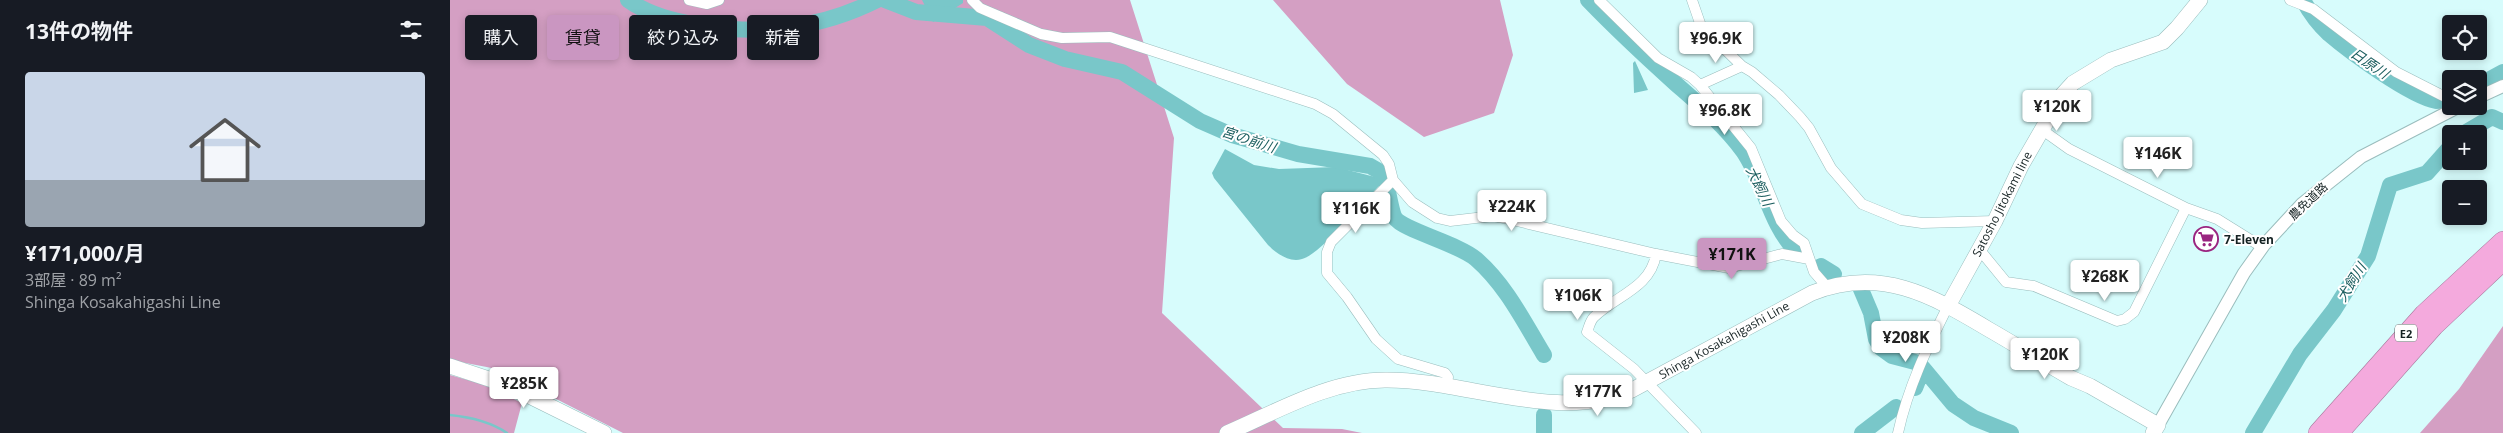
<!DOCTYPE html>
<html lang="ja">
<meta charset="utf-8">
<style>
:root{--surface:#171b24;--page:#20242c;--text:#f1f3f6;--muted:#9ea1a6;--accent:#ca96c1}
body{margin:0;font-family:"Open Sans","Noto Sans JP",sans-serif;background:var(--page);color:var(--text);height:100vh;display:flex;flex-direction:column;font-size:19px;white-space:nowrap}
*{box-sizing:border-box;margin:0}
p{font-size:16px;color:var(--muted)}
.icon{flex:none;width:28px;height:28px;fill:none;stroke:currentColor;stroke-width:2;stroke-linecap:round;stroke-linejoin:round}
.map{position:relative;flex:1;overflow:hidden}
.drawer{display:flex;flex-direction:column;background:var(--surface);width:450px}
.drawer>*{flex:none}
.hud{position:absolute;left:15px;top:15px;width:475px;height:45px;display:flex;gap:10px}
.fabs{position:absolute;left:1992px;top:15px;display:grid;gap:10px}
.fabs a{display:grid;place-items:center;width:45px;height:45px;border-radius:5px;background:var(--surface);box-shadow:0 2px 8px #0003;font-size:25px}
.price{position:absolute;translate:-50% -42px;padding:0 11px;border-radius:5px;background:#fff;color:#222;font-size:16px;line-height:32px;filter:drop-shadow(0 1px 2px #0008)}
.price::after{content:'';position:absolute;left:50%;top:30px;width:15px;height:11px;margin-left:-8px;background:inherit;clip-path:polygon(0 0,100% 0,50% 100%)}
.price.current{background:var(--accent);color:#111}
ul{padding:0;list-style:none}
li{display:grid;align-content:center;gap:10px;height:265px;padding:0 25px}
li span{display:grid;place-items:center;height:155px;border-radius:5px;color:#555}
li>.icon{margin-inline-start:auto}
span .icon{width:90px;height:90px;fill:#fffc;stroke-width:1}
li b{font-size:21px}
h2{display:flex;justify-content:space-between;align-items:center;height:60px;padding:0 25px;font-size:21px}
.chip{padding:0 18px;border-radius:5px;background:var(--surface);box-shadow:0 2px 8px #0003;font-size:18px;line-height:45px}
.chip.current{background:var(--accent);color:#111}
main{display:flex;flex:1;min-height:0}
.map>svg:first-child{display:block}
.forest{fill:#d49fc3}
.water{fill:#79c7c9}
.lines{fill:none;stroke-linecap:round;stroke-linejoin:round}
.stream{stroke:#79c7c9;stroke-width:2.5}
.river{stroke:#79c7c9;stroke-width:16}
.minor-casing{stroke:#9abdbd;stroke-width:11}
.tertiary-casing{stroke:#9abdbd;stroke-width:14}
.secondary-casing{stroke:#9abdbd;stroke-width:16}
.motorway-casing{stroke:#a67a9c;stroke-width:20}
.minor{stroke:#fff;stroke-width:10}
.tertiary{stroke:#fff;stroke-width:12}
.secondary{stroke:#fff;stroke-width:15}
.motorway{stroke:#f4aadd;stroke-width:19}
.labels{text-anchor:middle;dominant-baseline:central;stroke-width:4;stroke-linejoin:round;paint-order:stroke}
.shield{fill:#fff;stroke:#5b6465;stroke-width:1}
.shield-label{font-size:11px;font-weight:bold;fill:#152223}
.street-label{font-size:12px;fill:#152223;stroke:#fff}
.poi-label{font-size:12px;font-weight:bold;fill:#152223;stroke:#fff;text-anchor:start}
.water-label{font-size:14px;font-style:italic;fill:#1c5e5f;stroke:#fff}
</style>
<main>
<section class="drawer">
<h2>13件の物件<svg class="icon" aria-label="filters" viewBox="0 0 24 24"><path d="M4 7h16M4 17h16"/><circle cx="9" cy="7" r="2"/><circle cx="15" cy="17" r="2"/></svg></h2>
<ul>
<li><span style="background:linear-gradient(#c9d6e8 70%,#9aa5b1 0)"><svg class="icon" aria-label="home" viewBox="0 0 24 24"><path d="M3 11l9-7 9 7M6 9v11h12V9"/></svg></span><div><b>¥171,000/月</b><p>3部屋 · 89 m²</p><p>Shinga Kosakahigashi Line</p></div></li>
</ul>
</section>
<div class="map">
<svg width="2053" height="433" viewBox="0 0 2053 433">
<rect width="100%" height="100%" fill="#d7fcfc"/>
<!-- forest -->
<path class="forest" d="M0,0h680l44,138 -12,175 121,115 59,1 20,4h-739l-126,-64 -47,-9z
M823,0h227l13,55 -19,58 -70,24 -77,-53z
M2053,326v107h-83l39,-44z
M0,375l32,9 40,19 -8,30h-64z"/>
<!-- water -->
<path class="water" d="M472,0h41v3l-30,19z
M1185,61l13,29 -14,3 -1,-30z
M775,149l29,16 25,4 57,-2 43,11 1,7c-16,16 -60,70 -78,74 -13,4 -26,-6 -34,-14l-54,-67 -2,-5z"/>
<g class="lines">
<!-- stream -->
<path class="stream" d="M0,415c19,2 41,7 57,18"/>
<!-- river -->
<path class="river" d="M178,0c37,27 117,34 162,27 30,-4 59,-13 87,-27
M435,0l31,12 71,6 42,27 36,14 57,13 78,49 32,14 66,19 72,12 14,8c3,9 7,38 11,44 8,12 64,26 81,41 30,26 48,63 68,96
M1138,0c28,29 58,57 88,84 24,21 48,41 67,67 22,32 26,72 53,100
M1853,0c7,13 15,24 26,34 21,18 81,62 107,67 6,0 10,-2 15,-4
M2029,85l24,-13
M2013,134l29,-17 11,5
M1371,266l13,8
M1410,287l11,26 5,26 5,9 11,8 23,6
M1465,388l8,-20 30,36 21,14 37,15
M1094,415v18
M1412,433l34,-26
M1803,433l47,-79 34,-44 34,-54 22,-71 37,-12 24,-27"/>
<defs>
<path id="minor" d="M239,0l18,4 12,-4
M522,0l8,8 61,26 21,4 48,-1 205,67 18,10 50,41 6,9 4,16 19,22 25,16 13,3 43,-5 11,2 152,36 73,14 53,-14 27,5
M1149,0l59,58 33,19 9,8 51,63 30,73 12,14 11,8 10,29 13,15
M1242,0l9,26 41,40 10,6 27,23 21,22 9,11 22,40 31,36 39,16 21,3 73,-2
M1840,0l23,9 83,63 55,28
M1250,85l42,-19
M1591,129l28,20 117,59 31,11 45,28
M943,180l-62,62 -4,10v21l20,24 29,42 22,20 47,14 3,4 -1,8
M1529,249l27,33 28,4 83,35 8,-2 9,-7 52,-104
M1206,254c-5,34 -41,42 -62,63 -4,4 -5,10 -7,15l47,37 62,64
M1448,433c10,-46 29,-85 50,-127"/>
<path id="tertiary" d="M2029,97l24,-11
M1708,425l86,-152 20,-28 38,-41 59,-47 99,-51"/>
<path id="secondary" d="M1498,306l47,-85 26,-55 41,-71 11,-12 38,-23 52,-18 14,-14 23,-28
M0,366l57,19 97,48
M777,433c49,-21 103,-53 158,-53 78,-1 174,44 247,10l180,-97c68,-27 119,2 176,36 28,16 55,33 83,49l19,8 68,39 -5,8"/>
<path id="motorway" d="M1868,433l106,-119 79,-73
M1889,433l95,-107 69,-65"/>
</defs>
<!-- minor casing -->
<use href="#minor" class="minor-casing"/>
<!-- tertiary casing -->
<use href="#tertiary" class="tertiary-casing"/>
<!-- secondary casing -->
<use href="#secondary" class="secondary-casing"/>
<!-- motorway casing -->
<use href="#motorway" class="motorway-casing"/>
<!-- minor -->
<use href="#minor" class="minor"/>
<!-- tertiary -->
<use href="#tertiary" class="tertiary"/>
<!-- secondary -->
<use href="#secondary" class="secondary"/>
<!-- motorway -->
<use href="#motorway" class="motorway"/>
</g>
<!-- icons -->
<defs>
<symbol id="supermarket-ring" viewBox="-11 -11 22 22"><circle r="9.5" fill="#fff" stroke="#9a2580" stroke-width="1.5"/><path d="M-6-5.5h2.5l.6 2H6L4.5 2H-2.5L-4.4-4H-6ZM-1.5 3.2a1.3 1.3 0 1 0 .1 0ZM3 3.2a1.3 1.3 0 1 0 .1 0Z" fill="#9a2580"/></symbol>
</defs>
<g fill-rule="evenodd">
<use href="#supermarket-ring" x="1742" y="225" width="28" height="28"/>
</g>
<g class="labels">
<!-- shield labels -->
<rect class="shield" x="1945" y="324.5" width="22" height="17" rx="4"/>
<g class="shield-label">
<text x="1956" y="333">E2</text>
</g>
<!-- street labels -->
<g class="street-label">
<text transform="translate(1858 201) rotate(-43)">農免道路</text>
<text transform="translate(1552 204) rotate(-63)">Satosho Jitokami line</text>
<text transform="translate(1274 340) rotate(-29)">Shinga Kosakahigashi Line</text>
</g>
<!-- poi labels -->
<g class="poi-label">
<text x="1774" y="239">7-Eleven</text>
</g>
<!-- water labels -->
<g class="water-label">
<text transform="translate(1920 63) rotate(34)">日原川</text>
<text transform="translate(799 139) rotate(18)">宮の前川</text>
<text transform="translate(1310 186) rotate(64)">犬飼川</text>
<text transform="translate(1901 282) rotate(-58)">犬飼川</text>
</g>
</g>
</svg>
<div class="fabs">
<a><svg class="icon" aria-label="locate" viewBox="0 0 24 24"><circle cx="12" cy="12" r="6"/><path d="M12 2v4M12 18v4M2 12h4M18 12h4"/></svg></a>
<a><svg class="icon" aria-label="layers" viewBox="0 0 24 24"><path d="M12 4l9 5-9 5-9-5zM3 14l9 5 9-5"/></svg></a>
<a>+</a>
<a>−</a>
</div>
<b class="price" style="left:1266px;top:64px">¥96.9K</b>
<b class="price" style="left:1607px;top:132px">¥120K</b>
<b class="price" style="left:1275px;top:136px">¥96.8K</b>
<b class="price" style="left:1708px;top:179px">¥146K</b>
<b class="price" style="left:1062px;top:232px">¥224K</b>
<b class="price" style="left:906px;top:234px">¥116K</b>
<b class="price current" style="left:1282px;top:280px">¥171K</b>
<b class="price" style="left:1655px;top:302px">¥268K</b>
<b class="price" style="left:1128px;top:321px">¥106K</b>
<b class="price" style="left:1456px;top:363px">¥208K</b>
<b class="price" style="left:1595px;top:380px">¥120K</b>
<b class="price" style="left:74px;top:409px">¥285K</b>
<b class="price" style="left:1148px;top:417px">¥177K</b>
<div class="hud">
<a class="chip">購入</a>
<a class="chip current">賃貸</a>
<a class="chip">絞り込み</a>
<a class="chip">新着</a>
</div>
</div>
</main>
